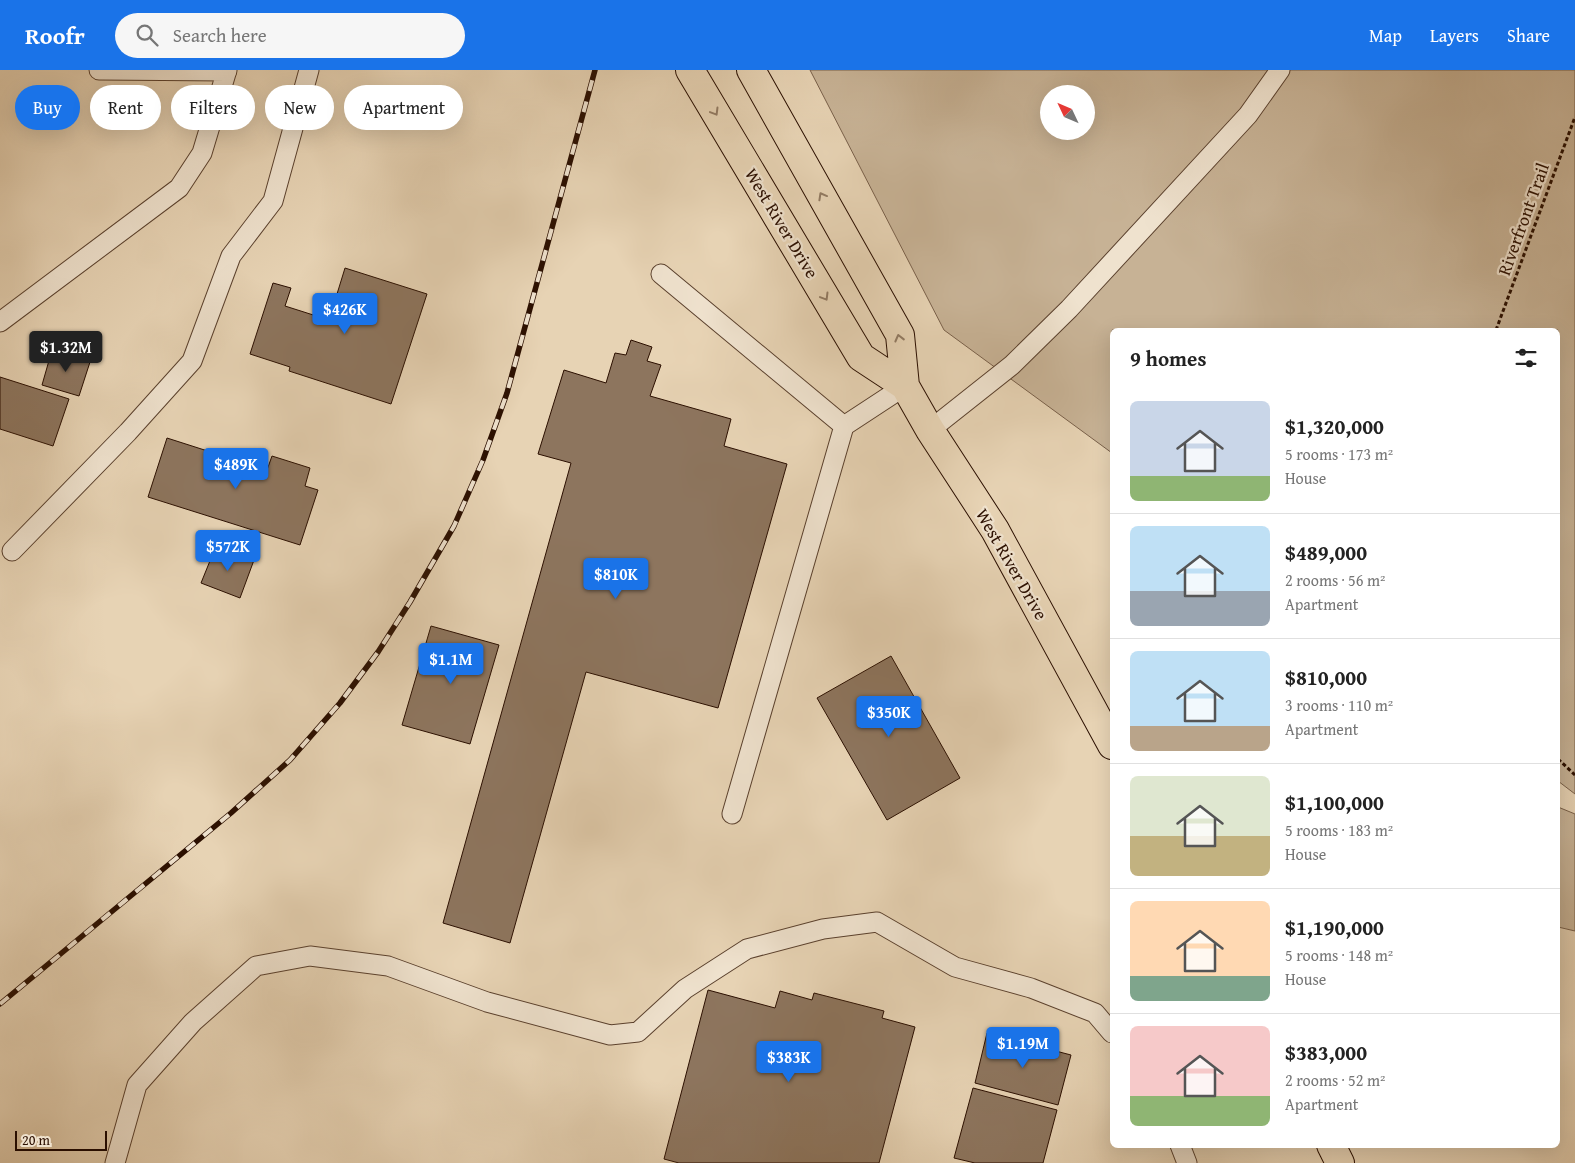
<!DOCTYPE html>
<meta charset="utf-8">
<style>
:root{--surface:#fff;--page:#f6f6f6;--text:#222;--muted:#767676;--line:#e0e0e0;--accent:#1a73e8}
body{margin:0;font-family:"Gentium Book Plus",serif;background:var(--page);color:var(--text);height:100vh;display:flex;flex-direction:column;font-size:19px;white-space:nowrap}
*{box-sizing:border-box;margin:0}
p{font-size:16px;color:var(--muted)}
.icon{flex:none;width:28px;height:28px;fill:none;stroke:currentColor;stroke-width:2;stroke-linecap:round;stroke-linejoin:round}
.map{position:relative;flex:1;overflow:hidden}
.details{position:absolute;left:1110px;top:258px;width:450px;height:820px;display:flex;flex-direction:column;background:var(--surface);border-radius:8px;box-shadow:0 5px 20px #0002}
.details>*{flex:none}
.guide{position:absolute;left:15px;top:15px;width:475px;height:45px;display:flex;gap:10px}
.needle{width:32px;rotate:314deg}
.buttons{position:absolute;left:1040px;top:15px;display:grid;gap:10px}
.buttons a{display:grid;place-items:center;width:55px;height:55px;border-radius:50%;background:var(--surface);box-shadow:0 5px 20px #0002;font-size:25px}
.scale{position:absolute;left:15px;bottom:12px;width:92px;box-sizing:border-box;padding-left:5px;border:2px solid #2b0f00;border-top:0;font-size:14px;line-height:18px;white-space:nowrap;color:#2b0f00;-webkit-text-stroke:4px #efe2ce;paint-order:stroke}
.price{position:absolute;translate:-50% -42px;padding:0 11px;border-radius:5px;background:var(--accent);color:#fff;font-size:16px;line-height:32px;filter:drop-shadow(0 1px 2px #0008)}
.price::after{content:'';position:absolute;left:50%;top:30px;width:15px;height:11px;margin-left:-8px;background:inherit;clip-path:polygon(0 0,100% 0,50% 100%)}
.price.active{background:#222;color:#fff}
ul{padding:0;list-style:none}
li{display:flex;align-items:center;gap:15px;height:125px;padding:0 20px}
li+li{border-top:1px solid var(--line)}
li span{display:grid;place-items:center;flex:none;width:140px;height:100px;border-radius:8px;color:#555}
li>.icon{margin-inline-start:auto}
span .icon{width:60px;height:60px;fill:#fffc;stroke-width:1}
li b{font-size:21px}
h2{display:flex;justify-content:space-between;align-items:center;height:60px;padding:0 20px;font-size:21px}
.tag{padding:0 18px;border-radius:22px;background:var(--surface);box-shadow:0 5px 20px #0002;font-size:18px;line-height:45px}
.tag.active{background:var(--accent);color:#fff}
header{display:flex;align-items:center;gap:30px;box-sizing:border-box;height:70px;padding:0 25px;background:var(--accent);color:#fff}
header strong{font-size:24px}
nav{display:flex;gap:28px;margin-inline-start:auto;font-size:18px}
.search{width:350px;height:45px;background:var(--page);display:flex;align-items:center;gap:12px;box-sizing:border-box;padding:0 18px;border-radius:28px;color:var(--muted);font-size:19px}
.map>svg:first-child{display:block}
.green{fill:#c7b295;stroke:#79604a;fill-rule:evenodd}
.building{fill:#8d755e;stroke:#2b0f00}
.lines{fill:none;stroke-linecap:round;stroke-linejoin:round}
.service-casing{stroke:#5a402d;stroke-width:21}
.primary-casing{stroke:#2b0f00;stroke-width:30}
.path{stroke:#2b0f00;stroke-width:3;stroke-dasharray:4 2.5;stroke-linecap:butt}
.service{stroke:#efe2ce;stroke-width:19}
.primary{stroke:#e7d3b4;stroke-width:28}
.rail-casing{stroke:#2b0f00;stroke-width:5.5}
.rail{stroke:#efe2ce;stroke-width:4;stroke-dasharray:11;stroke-linecap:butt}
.oneway{stroke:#927b63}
.labels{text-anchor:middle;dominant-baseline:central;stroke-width:4.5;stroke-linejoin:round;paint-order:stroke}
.street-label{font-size:18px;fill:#2b0f00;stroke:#efe2ce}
</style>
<header>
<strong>Roofr</strong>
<div class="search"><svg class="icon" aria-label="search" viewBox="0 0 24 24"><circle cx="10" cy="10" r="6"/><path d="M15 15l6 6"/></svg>Search here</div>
<nav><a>Map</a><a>Layers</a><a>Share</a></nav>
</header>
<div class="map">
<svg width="1575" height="1093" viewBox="0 0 1575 1093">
<rect width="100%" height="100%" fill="#e7d3b4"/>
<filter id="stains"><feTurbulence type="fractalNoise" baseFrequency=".004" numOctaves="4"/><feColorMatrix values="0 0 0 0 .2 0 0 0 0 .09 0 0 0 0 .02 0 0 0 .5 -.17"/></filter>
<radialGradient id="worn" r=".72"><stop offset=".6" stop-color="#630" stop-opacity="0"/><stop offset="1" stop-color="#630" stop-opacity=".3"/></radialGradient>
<!-- green -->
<path class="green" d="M810,0h765v724l-17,-13v-451h-446v123l-168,-123zM1049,24h37v37h-37z
M1558,737l17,7v117l-17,-4z"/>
<!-- building -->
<path class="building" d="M345,198l82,26 -36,110 -102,-33 1,-4 -40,-13 23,-71 18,5 -6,18 44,14z
M631,270l21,7 -5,14 14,4 -11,31 81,23 -7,27 63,18 -69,244 -132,-36 -76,271 -67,-20 128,-460 -33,-9 26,-84 42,13 9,-30 11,2z
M52,280l38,12 -11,34 -37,-11z
M0,307l69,22 -16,47 -53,-17z
M167,368l100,32 5,-14 38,12 -5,18 13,4 -18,55 -152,-48z
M216,476l38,14 -14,38 -39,-15z
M431,556l68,19 -29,99 -68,-19z
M891,586l69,122 -73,42 -70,-122z
M708,920l67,18 5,-17 32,9 2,-7 70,18 -2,7 33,9 -36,136h-200l-15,-4z
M987,963l84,22 -13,50 -83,-22z
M973,1018l84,22 -14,53h-68l-21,-5z"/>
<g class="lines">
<defs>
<path id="service" d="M99,0l128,1
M661,204l183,152
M0,252l179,-134 23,-35 25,-83
M930,360l82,-65 57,-56 179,-194 32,-45
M12,481l116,-119 64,-71 39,-105 42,-55 36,-131
M732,744l112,-388 61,-40
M1180,1075l7,18
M115,1093l22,-78 56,-63 63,-56 54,-10 78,10 99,36 123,33 28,-3 47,-43 62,-40 76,-20 54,-7 78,45 76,21 64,25 17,20"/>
<path id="primary" d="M690,0l171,287 44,29
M751,0l149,265 5,51 25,44 65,100 117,215
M1331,1075l9,18"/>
</defs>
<!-- service casing -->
<use href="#service" class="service-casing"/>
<!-- primary casing -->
<use href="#primary" class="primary-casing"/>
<!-- path -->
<path class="path" d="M1496,260l79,-213
M1558,689l17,16"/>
<!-- service -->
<use href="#service" class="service"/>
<!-- primary -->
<use href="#primary" class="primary"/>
<defs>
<path id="rail" d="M0,934l231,-191 59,-53 50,-57 38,-51 32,-50 44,-76 29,-66 24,-67 88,-323"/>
</defs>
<!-- rail casing -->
<use href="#rail" class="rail-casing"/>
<!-- rail -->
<use href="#rail" class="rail"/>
</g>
<!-- one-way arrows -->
<defs><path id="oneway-chevron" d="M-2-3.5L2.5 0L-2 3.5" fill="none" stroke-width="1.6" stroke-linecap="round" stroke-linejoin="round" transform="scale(1.25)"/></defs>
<g class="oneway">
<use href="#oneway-chevron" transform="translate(715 42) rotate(59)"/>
<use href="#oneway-chevron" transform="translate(822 126) rotate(-119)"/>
<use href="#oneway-chevron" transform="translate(825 227) rotate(59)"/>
<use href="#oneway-chevron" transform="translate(899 268) rotate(-104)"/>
</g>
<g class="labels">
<!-- street labels -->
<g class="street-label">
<text transform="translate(1523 149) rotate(-70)">Riverfront Trail</text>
<text transform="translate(782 153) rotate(59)">West River Drive</text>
<text transform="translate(1012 494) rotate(60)">West River Drive</text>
</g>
</g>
<rect width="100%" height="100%" filter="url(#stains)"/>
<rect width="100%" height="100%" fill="url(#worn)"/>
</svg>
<div class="buttons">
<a><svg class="needle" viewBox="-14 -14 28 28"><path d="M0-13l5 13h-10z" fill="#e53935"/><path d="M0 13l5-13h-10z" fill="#767676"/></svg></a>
</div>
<div class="scale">20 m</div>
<b class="price" style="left:345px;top:265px">$426K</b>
<b class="price active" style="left:66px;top:303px">$1.32M</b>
<b class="price" style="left:236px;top:420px">$489K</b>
<b class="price" style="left:228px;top:502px">$572K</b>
<b class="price" style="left:616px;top:530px">$810K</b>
<b class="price" style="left:451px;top:615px">$1.1M</b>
<b class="price" style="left:889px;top:668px">$350K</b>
<b class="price" style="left:1023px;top:999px">$1.19M</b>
<b class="price" style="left:789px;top:1013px">$383K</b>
<div class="guide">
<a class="tag active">Buy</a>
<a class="tag">Rent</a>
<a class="tag">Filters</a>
<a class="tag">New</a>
<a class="tag">Apartment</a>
</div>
<section class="details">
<h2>9 homes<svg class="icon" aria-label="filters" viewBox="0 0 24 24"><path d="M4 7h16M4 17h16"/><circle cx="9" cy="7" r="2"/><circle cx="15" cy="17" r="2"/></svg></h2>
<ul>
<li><span style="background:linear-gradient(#c9d6e8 75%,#8fb573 0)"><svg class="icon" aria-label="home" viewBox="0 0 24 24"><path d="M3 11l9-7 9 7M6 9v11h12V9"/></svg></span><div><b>$1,320,000</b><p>5 rooms · 173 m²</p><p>House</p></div></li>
<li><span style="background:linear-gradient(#bfe0f5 65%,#9aa5b1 0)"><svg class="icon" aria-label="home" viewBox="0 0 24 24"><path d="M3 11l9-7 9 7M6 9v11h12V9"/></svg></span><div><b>$489,000</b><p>2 rooms · 56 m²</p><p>Apartment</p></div></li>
<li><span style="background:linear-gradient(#bfe0f5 75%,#b9a48a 0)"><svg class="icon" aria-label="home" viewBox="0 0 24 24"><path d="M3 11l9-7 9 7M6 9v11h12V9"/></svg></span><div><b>$810,000</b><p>3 rooms · 110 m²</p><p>Apartment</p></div></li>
<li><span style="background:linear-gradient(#dfe7d0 60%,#c2b280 0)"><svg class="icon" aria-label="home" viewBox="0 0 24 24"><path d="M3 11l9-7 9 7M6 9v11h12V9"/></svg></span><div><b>$1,100,000</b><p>5 rooms · 183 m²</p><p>House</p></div></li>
<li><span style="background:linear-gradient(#ffd9b3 75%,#7fa58c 0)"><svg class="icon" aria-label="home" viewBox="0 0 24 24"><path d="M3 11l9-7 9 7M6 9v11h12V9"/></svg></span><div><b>$1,190,000</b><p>5 rooms · 148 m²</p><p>House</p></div></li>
<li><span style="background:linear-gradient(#f6c9c9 70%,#8fb573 0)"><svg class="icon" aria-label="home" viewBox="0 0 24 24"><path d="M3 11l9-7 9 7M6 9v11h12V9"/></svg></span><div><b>$383,000</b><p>2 rooms · 52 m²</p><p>Apartment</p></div></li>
</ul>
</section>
</div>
